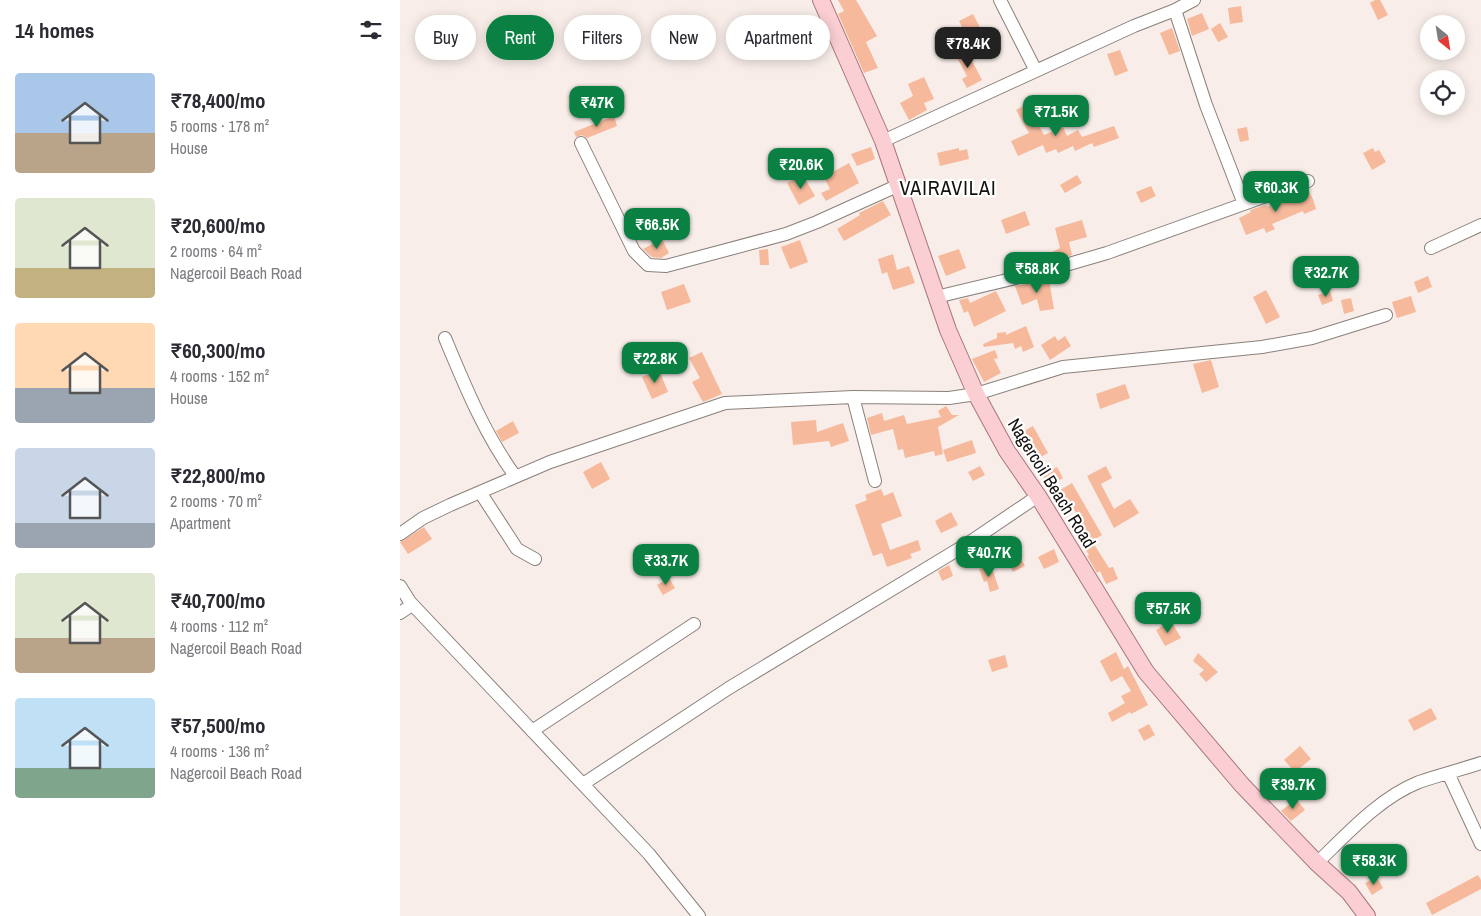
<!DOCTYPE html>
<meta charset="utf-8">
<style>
:root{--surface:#fff;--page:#f7f7f7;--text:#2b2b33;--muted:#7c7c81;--accent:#0b8043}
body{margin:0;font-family:"Archivo Narrow",sans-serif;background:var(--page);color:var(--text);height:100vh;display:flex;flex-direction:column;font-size:19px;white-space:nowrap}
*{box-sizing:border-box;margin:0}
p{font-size:16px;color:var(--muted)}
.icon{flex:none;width:28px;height:28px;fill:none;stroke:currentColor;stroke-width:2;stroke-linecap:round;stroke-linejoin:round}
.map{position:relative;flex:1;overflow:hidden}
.side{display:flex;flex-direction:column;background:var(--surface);width:400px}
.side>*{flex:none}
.banner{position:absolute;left:15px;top:15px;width:475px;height:45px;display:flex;gap:10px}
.needle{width:32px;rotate:150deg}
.tools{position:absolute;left:1020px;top:15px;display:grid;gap:10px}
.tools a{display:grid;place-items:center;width:45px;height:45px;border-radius:50%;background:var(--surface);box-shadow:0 2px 12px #0003;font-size:25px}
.price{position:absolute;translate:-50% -42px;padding:0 11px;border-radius:10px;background:var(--accent);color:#fff;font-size:16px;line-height:32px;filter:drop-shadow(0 1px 2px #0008)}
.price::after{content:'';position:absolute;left:50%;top:30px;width:15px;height:11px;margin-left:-8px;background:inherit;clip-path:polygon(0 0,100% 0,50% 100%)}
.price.active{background:#222;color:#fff}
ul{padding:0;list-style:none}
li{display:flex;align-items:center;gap:15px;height:125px;padding:0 15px}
li span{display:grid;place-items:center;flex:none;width:140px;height:100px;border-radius:5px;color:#555}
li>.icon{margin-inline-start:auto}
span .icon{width:60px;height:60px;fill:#fffc;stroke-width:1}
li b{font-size:21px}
h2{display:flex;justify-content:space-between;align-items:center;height:60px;padding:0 15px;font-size:21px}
.chip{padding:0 18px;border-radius:22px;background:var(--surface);box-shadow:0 2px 12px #0003;font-size:18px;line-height:45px}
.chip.active{background:var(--accent);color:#fff}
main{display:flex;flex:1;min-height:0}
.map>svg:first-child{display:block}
.building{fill:#f6b99c}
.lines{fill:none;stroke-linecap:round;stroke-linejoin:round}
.minor-casing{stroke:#8a807b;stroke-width:14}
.major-casing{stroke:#a7767c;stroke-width:18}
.minor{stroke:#fff;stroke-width:12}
.major{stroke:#faced3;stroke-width:16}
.labels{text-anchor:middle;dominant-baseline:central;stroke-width:4.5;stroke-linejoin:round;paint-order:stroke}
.street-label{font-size:18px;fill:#14110f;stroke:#fff}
.quarter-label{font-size:20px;letter-spacing:1px;fill:#14110f;stroke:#fff}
</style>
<main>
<section class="side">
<h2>14 homes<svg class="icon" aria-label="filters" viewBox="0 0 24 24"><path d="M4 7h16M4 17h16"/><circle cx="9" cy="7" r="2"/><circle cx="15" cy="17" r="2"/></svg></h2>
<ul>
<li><span style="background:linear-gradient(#a9c7e8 60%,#b9a48a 0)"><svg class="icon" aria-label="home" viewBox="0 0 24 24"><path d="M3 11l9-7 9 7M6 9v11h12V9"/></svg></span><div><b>₹78,400/mo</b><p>5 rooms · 178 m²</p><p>House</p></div></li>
<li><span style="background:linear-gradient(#dfe7d0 70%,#c2b280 0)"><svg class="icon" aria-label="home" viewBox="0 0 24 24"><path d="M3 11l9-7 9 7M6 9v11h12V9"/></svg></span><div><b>₹20,600/mo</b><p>2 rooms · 64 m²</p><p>Nagercoil Beach Road</p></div></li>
<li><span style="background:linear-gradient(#ffd9b3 65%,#9aa5b1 0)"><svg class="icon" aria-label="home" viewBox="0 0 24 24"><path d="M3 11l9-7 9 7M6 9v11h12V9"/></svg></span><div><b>₹60,300/mo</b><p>4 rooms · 152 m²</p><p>House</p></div></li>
<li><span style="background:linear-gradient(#c9d6e8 75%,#9aa5b1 0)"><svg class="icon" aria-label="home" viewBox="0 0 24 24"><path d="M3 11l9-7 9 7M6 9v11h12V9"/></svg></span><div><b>₹22,800/mo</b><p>2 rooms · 70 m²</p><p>Apartment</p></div></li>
<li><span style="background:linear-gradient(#dfe7d0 65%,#b9a48a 0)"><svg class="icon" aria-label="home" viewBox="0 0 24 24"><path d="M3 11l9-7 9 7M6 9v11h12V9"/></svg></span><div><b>₹40,700/mo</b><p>4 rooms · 112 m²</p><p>Nagercoil Beach Road</p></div></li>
<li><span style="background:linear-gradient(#bfe0f5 70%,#7fa58c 0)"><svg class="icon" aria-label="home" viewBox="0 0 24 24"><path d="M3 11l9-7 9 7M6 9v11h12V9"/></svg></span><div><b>₹57,500/mo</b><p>4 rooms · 136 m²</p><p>Nagercoil Beach Road</p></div></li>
</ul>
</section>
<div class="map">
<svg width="1081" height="916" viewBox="0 0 1081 916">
<rect width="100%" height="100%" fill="#f8ede8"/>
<!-- building -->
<path class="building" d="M438,0h18l21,36 -11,6 12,26 -14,5 -26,-59 6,-3z
M975,0h5l8,15 -10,5 -8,-17z
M841,6l2,16 -13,2 -2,-16z
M802,13l7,16 -17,7 -5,-17z
M573,14l10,19 -14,8 -10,-20z
M820,23l8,14 -10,5 -7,-13z
M772,28l8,23 -11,4 -9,-22z
M566,49l16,31 -15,8 -5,-9 5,-3 -12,-22z
M720,50l8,21 -13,5 -8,-22z
M524,77l10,22 -10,4 3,7 -18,10 -9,-17 13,-7 -5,-12z
M627,104l17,31 19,-8 4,9 11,-6 4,7 32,-11 5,12 -25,9 -2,-4 -17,8 -2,-5 -15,7 -2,-4 -10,4 -3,-8 -25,11 -7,-15 18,-8 -13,-23z
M214,116l3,10 -30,12 -5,-3 -6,2 -2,-5z
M847,127l2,13 -9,2 -3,-13z
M471,147l4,12 -18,7 -6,-12z
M559,148v3l8,-2 2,10 -29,7 -3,-13z
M973,148l2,4 4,-2 7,12 -14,8 -9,-17z
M449,163l10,20 -33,18 -5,-8 9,-4 -10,-19 7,-4 4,7z
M403,175l12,21 -16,9 -12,-22z
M677,175l5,8 -17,10 -5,-8z
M751,186l5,10 -15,7 -5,-11z
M908,190l5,9 3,10 -12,5 -1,-3 -31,13 3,5 -9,4 -2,-5 -18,7 -7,-17 12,-6 -1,-2 16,-5 1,2 20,-9 1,5z
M483,201l8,14 -47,26 -7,-12 23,-14 -1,-2z
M625,211l5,14 -24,9 -5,-14z
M682,220l5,17 -18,5 3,13 -26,7 -3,-5 17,-9 -5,-20z
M262,239l7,14 -8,5 -9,-1 -9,-8z
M400,240l8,22 -18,7 -9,-22z
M368,249l1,16h-9l-1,-15z
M559,249l7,19 -20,8 -8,-20z
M493,254l4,16 12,-4 6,17 -22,7 -6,-18 -5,2 -4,-15z
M1028,276l4,11 -14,6 -4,-11z
M649,280l5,29 -14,2 -3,-12 -15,6 -7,-19z
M284,284l7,18 -24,8 -6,-18z
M866,290l14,27 -14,7 -13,-27z
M596,291l10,20 -32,16 -6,-16 -4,2 -5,-13 9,-2 2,5z
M930,291l3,10 -11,4 -4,-10z
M1011,296l5,16 -19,6 -5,-16z
M951,298l3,13 -10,3 -3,-14z
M626,326l8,21 -11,5 -2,-6 -6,3 -2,-6 -29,4 -1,-3 14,-6v-5l9,-1v3z
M655,336l3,5 7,-5 6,10 -21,14 -9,-15z
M595,350l3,8 -4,1 7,14 -17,9 -12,-23z
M302,352l20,42 -19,8 -11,-20 8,-4 -11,-20z
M811,360l8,27 -17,6 -9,-29z
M259,370l9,22 -16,7 -10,-22z
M725,384l5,14 -30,11 -4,-15z
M546,406l6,9h7l-21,12 5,27 -8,2 -1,-5 -29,7 -2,-9 -5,1 -5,-21 -22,6 -4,-17 15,-5 2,8 20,-6 3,9 34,-7 -3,-6z
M416,420l1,12 26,-9 6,18 -18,6 -2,-6 -36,4 -2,-23z
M113,421l6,12 -17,9 -6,-11z
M633,426l15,27 -9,5 -15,-27z
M572,440l4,13 -29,9 -4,-12z
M201,462l9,17 -18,10 -9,-17z
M580,466l5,9 -12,6 -5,-9z
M706,466l6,12 -11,6 13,25 16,-10 9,14 -25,15 -27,-52z
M657,467l6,11 -15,8 -6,-11z
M672,483l30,52 -10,6 17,27 4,-1 5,12 -12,5 -6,-13 -3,2 -10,-17 2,-1 -15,-24 10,-6 -11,-17 -1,1 -12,-19z
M481,489l3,7 9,-4 9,24 -21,8 9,26 28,-10 3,10 -11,4 2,4 -25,9 -5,-14 -9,3 -18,-51 12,-5 -2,-5z
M551,512l7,13 -17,8 -6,-12z
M24,527l8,12 -24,15 -8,-12z
M654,549l5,13 -15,7 -6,-12z
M617,551l8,15 -12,6 -8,-15z
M549,565l4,11 -11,5 -4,-10z
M591,565l8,24 -9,3 -3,-11 -3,1 -5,-13z
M269,578l6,10 -12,7 -6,-10z
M771,621l10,17 -16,8 -9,-16z
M716,652l8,17 4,-3 20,39 -17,9 -1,-2 -18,10 -4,-9 17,-10 -4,-7 10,-5 -9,-15 -11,6 -11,-21z
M798,653l20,19 -12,10 -7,-8 5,-4 -11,-9z
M605,655l3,12 -16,5 -4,-12z
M1031,708l6,11 -23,12 -6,-11z
M749,724l6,11 -11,6 -6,-11z
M900,746l11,13 -16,13 -11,-12z
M896,799l9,11 -14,11 -10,-10z
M1078,875l3,5v9l-49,26 -6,-12z
M977,877l6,11 -11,7 -7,-12z"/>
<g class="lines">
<defs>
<path id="minor" d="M600,0l36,71
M775,10l31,95 38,99
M483,141l251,-115 41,-16 19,-10
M181,143l53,108 14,14 18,1 120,-32 31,-12 82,-37
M1031,248l50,-23
M536,297l109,-26 62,-18 201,-72
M45,338c20,48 39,95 70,138
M453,397l22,84
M80,492l37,57 18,10
M0,534l23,-16 27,-13 100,-43 175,-59 128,-6 96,1 27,-4 87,-27 199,-20 50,-9 74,-23
M0,586l10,16 -1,5 -9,6
M10,602l239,252 50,62
M132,731l162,-107
M1048,773l33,71
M183,784l146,-96 238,-144 71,-48
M917,863c30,-29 62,-65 102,-81 20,-7 41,-12 62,-19"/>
<path id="major" d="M421,0l62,141 65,189 28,64 31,57 31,45 108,176 96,113 75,78 32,29 18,24"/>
</defs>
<!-- minor casing -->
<use href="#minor" class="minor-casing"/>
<!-- major casing -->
<use href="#major" class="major-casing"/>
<!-- minor -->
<use href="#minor" class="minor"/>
<!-- major -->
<use href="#major" class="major"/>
</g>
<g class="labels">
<!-- street labels -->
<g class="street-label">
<text transform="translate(652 483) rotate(58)">Nagercoil Beach Road</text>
</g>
<!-- quarter labels -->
<g class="quarter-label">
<text x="548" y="187">VAIRAVILAI</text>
</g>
</g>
</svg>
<div class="tools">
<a><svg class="needle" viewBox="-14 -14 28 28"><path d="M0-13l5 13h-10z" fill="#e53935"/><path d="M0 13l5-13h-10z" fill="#7c7c81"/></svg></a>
<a><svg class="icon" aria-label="locate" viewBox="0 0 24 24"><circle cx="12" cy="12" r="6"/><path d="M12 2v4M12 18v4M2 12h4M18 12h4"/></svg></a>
</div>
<b class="price active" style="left:568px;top:69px">₹78.4K</b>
<b class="price" style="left:197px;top:128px">₹47K</b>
<b class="price" style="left:656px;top:137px">₹71.5K</b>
<b class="price" style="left:401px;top:190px">₹20.6K</b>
<b class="price" style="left:876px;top:213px">₹60.3K</b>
<b class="price" style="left:257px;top:250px">₹66.5K</b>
<b class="price" style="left:637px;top:294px">₹58.8K</b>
<b class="price" style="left:926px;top:298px">₹32.7K</b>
<b class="price" style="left:255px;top:384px">₹22.8K</b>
<b class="price" style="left:589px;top:578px">₹40.7K</b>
<b class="price" style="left:266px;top:586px">₹33.7K</b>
<b class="price" style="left:768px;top:634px">₹57.5K</b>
<b class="price" style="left:893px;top:810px">₹39.7K</b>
<b class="price" style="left:974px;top:886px">₹58.3K</b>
<div class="banner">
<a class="chip">Buy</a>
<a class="chip active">Rent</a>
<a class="chip">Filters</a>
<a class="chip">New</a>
<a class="chip">Apartment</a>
</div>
</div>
</main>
